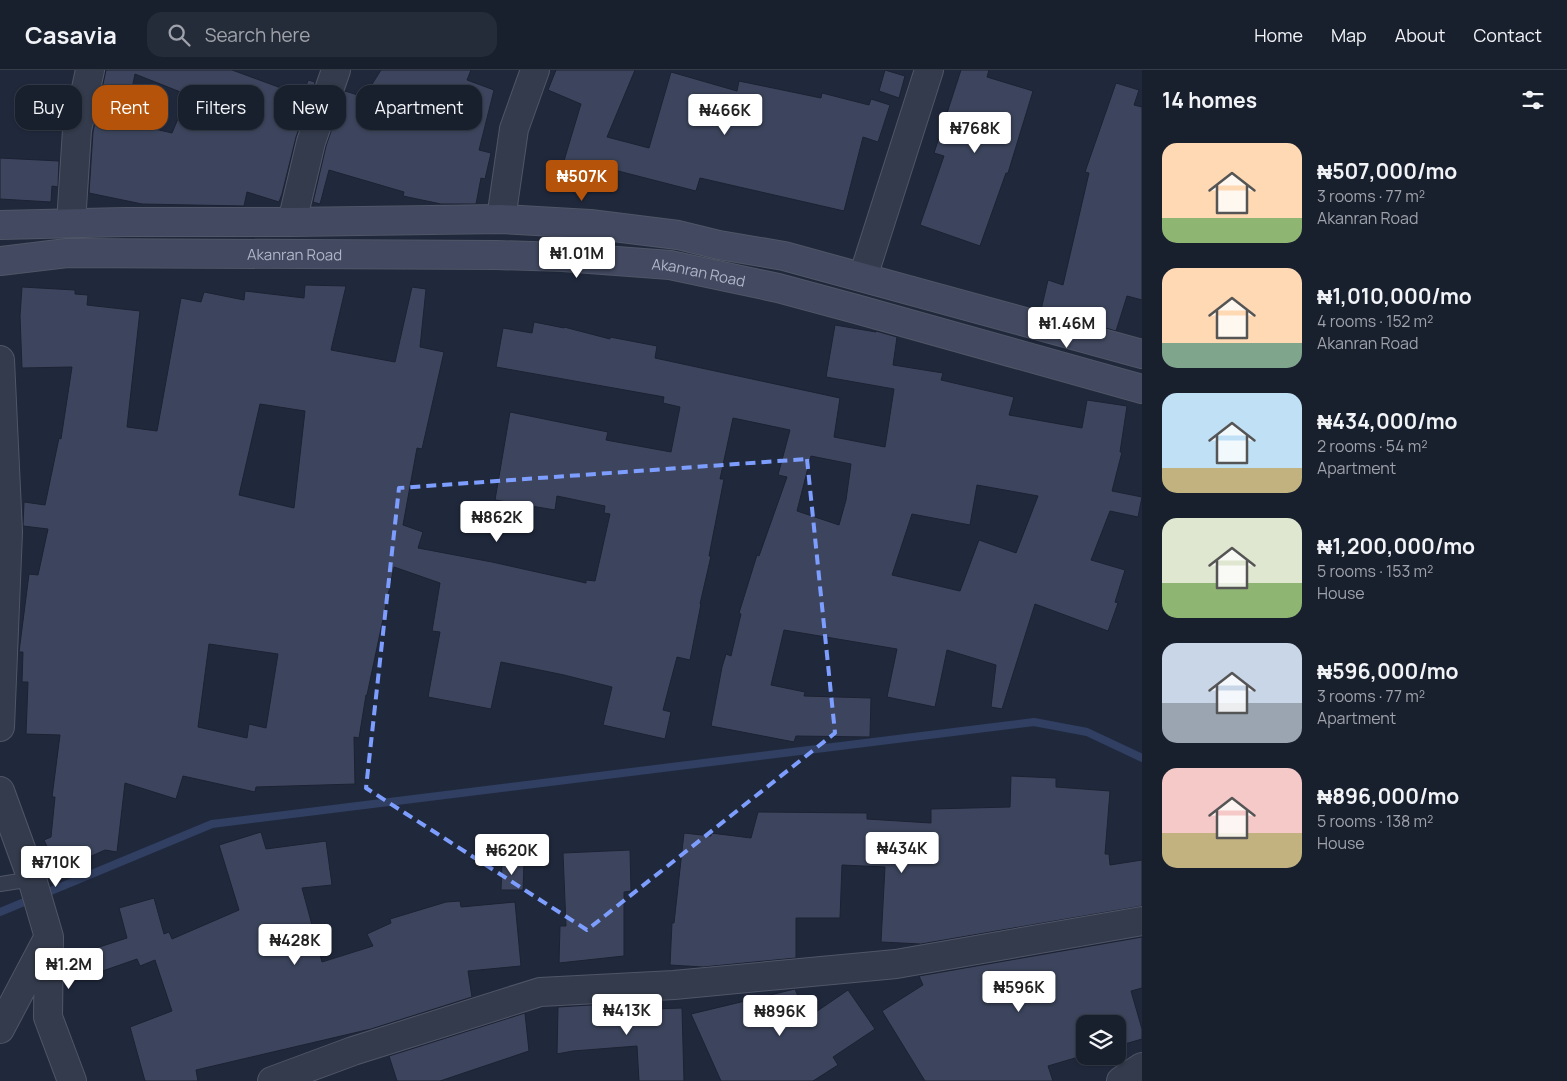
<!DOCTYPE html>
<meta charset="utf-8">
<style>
:root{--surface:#181f2d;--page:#252c39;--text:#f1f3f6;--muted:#9fa2aa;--line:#363d49;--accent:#b45309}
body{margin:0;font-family:Manrope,sans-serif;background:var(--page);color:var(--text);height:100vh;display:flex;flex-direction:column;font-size:19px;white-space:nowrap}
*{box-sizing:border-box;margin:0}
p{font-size:16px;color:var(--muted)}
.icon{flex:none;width:28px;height:28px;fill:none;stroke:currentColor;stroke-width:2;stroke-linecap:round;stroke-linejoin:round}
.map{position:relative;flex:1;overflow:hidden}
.side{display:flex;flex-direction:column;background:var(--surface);width:425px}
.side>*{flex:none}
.top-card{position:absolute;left:15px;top:15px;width:475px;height:45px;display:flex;gap:10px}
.buttons{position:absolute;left:1076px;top:945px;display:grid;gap:10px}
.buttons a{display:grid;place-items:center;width:50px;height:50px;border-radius:10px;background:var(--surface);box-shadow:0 1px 4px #0004,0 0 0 1px var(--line);font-size:25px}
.price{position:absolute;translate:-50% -42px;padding:0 11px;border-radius:5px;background:#fff;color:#222;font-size:16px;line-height:32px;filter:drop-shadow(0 1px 2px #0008)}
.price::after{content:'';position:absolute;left:50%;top:30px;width:15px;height:11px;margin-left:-8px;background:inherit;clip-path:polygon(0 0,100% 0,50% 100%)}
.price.active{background:var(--accent);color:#fff}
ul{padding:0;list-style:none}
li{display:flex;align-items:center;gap:15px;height:125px;padding:0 20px}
li span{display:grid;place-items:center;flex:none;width:140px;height:100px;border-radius:15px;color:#555}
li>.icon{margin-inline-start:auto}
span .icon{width:60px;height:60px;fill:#fffc;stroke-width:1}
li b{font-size:21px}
h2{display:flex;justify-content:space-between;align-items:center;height:60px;padding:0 20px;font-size:21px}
.tag{padding:0 18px;border-radius:15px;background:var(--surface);box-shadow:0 1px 4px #0004,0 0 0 1px var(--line);font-size:18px;line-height:45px}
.tag.active{background:var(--accent);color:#fff}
header{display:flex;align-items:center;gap:30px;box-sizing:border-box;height:70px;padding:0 25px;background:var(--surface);border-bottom:1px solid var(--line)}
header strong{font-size:24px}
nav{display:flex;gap:28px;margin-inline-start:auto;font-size:18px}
.search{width:350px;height:45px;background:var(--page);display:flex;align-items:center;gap:12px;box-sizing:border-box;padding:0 18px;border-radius:15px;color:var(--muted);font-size:19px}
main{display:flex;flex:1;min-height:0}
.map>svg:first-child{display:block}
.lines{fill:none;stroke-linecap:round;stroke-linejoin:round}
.stream{stroke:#313f62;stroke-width:8}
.building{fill:#3c455d;stroke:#1c2233;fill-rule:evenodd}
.lane-casing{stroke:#505667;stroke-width:16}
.street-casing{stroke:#505667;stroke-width:30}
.secondary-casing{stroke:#505667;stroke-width:30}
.lane{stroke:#343b4c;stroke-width:14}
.street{stroke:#343b4c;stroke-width:28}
.secondary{stroke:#424960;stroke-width:28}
.marked{fill:none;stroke:#7e9eff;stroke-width:4;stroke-dasharray:10 6;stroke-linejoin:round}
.labels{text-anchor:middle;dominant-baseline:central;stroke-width:4;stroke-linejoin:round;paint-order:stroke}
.street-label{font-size:15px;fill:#b0b6c8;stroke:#1a2031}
</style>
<header>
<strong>Casavia</strong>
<div class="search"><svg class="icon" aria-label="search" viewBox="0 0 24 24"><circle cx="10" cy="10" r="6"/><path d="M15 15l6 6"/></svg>Search here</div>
<nav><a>Home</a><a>Map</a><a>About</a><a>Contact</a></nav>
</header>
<main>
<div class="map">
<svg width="1142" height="1011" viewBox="0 0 1142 1011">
<rect width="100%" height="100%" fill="#20293c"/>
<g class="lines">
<!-- stream -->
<path class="stream" d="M0,842l212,-88 822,-102 53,10 55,26"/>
</g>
<!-- building -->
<path class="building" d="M106,0h126l71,26 5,-16 7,2 -19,55 -14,57 -3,8 -32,-10 -3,14 -102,-2 -53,-11 4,-61zM135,4l53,21 -16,38 -47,-11z
M381,0h90l-4,10 27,10 -15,60 12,3 -6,26 -4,-1 -5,26h-35l-38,-8 1,-4 -75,-22 -9,34 -7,-2 13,-56 19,-55 19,6z
M556,0h79l-28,67 42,11 22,-76 66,19 2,-10 82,17 1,-5 47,12 2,-6 19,6 -12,37 -15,-5 -19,74 -144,-33 -4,13 -109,-28 -5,17 -22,-6 21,-70 -33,-14z
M885,0l20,6 -6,22 -20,-7z
M961,0h28l-2,7 46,14 -25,82h-2l-26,73 -60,-21 24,-69 -10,-3z
M1116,13l23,7 -5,15 8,2v193l-15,-4 -11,35 -75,-21 7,-30 15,5 26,-112 -4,-1z
M0,88l59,3 -1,26 -6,-1 -1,16 -51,-3z
M305,215l41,1 -15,64 64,12 17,-75 14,2 -6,58 24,5 -22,97 -5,-1 -14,77 20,7 -5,16 74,14 94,21v-3l9,1 15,-67 -6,-1 1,-7 -48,-10 -2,14 -60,-10 15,-88 98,20 -2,8 65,12 9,-45 -17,-4 1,-6 -168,-30 7,-39 29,5 2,-11 30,6v-1l46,12v-2l47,9 -2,12 185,40 -6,39 51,10 9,-58 -68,-12 9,-52 41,7v-1l21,6 -4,28 50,8 -2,7 73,17 -5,18 73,13 5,-28 40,6 -7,46h2l-10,39 30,6 -4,20 -28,-6 -19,49 34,10 -10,32 3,1 -10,28 -73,-27 -33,105 -11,-2 5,-42 -49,-15 -12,57 -48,-10 10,-48 -113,-19 -13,55 34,7 -1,4 67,2 -1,39 -74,-1 -2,6 -83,-16 11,-59 4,-13 5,2 10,-42 -2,-1 18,-58 2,1 28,-79 -9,-2 12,-45 -57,-12 -13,61h4l-15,77h2l-11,48h1l-11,56 -13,-3 -14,53 8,2 -6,27 -62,-14 9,-38 -48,-12 -63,-13 -10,47 -63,-12 12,-65 -8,-1 8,-48 -46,-16 -27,128h-1l-7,43 -5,-1 1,47 -99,3 -1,5 -72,-16 -7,23 -51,-16 -8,69 -12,-2 -47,21 -14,-31 7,-3 4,-40h-3l8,-62 -34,-1 2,-52h-6l1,-30h-4l10,-78 9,1 10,-46 -25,-3 1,-24 21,3 14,-67 2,1 11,-72 -50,1 -2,-52 2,-29 53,3v4l13,1 -1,10 53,6 -13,116 30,4 24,-133 20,4 3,-10 40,8 1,-9 59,7zM260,334l45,7 -11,97 -55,-13zM811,386l40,8 -5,36 -7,25 -42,-14zM977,415l61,11 -22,57 -37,-13 -19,51 -68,-16 20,-61 58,11zM209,574l69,10 -12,74 -17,-4 -2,14 -49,-11z
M1011,706l45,2v9l54,4 -5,63h4l1,11 32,-5v46l-221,38 -40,-2 4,-75 -43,-2 -2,53h-44v40l-93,9 -33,-2 2,-42h2l10,-90 27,3v-3l40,5 7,-26 109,1v6l64,4v-14l79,-2z
M261,762l5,17 60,-8 6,44 -30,3 20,74 51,-16 -6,-12 24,-11 -1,-4 56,-17 14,-1 1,6 54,-5 6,64 -53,5 4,26 -101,32 -175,41 2,11h-53l-15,-54 42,-16 -17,-51 -15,6 -3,-7 -40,14 -7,-23 37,-12 -8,-30 35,-10 10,36 5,-2 3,7 67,-29 -20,-65z
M630,780l1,41 -7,1v64l-65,7 1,-37h6l-3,-73z
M502,793h22l-1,27h-22z
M1142,867v51l-11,3 11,38v10l-24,7v-22h-33v31l-37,11 5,15h-128l-43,-70 41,-26 -4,-9z
M795,919l12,29 41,-28 27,39 -42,28 5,8 -25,16h-92l-30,-67z
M623,933v7l59,-2 2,73h-45l-2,-35 -64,5 -16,3 1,-47z
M525,943l4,38 -89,30h-43l-8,-25z"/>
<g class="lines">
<defs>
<path id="lane" d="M0,814l32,-5"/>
<path id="street" d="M501,149l13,-90 21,-59
M292,152l19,-80 25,-72
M71,153l6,-93 13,-60
M863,207l66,-207
M0,290l8,172 -8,195
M0,721l32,88 17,58 -1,80 24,64
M0,959l46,-87
M272,1011l81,-30 187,-59 134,-7 222,-21 246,-43
M1121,1011l21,-14"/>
<g id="secondary">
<path d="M0,155l125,-3h167l209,-3 89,5 88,11 41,10 65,11 358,98"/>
<path id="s1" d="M0,191l67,-8 429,2 67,2 107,8 108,23 78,21 286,80"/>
</g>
</defs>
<!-- lane casing -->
<use href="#lane" class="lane-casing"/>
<!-- street casing -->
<use href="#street" class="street-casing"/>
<!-- secondary casing -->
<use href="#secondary" class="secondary-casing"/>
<!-- lane -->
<use href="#lane" class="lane"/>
<!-- street -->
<use href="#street" class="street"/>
<!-- secondary -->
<use href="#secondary" class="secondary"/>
</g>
<!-- marked area -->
<path class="marked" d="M807,389l28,274 -248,197 -221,-142 33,-300z"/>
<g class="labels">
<!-- street labels -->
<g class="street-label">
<text stroke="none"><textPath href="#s1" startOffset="295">Akanran Road</textPath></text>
<text stroke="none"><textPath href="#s1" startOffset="700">Akanran Road</textPath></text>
</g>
</g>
</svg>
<div class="buttons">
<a><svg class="icon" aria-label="layers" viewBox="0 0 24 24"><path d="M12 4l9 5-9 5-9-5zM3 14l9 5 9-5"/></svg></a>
</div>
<b class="price" style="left:725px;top:66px">₦466K</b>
<b class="price" style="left:975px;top:84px">₦768K</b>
<b class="price active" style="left:582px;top:132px">₦507K</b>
<b class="price" style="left:577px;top:209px">₦1.01M</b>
<b class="price" style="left:1067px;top:279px">₦1.46M</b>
<b class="price" style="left:497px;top:473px">₦862K</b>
<b class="price" style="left:902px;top:804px">₦434K</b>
<b class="price" style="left:512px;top:806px">₦620K</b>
<b class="price" style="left:56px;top:818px">₦710K</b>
<b class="price" style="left:295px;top:896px">₦428K</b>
<b class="price" style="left:69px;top:920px">₦1.2M</b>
<b class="price" style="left:1019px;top:943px">₦596K</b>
<b class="price" style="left:627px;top:966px">₦413K</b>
<b class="price" style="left:780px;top:967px">₦896K</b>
<div class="top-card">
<a class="tag">Buy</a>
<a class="tag active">Rent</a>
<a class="tag">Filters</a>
<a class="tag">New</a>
<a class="tag">Apartment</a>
</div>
</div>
<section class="side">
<h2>14 homes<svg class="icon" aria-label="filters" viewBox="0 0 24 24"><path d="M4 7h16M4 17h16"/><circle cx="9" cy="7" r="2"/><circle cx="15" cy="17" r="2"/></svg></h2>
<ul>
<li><span style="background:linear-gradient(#ffd9b3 75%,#8fb573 0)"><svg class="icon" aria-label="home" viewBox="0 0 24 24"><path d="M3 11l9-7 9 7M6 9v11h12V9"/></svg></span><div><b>₦507,000/mo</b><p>3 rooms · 77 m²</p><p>Akanran Road</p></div></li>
<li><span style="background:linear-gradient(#ffd9b3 75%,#7fa58c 0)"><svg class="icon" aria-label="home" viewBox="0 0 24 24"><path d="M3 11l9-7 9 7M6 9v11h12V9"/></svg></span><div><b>₦1,010,000/mo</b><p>4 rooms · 152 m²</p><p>Akanran Road</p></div></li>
<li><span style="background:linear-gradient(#bfe0f5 75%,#c2b280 0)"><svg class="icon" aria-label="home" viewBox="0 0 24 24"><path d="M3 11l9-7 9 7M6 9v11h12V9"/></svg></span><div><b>₦434,000/mo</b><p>2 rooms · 54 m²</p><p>Apartment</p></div></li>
<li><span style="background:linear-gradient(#dfe7d0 65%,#8fb573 0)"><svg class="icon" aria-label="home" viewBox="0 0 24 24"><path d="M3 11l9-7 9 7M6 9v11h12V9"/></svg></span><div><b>₦1,200,000/mo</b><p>5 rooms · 153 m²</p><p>House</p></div></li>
<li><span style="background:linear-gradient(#c9d6e8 60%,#9aa5b1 0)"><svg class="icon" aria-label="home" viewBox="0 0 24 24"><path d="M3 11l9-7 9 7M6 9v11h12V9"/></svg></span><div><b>₦596,000/mo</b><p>3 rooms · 77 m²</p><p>Apartment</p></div></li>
<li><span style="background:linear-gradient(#f6c9c9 65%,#c2b280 0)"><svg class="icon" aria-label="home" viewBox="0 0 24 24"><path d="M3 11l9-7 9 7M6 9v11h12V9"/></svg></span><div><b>₦896,000/mo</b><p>5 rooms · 138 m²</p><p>House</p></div></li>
</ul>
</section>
</main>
